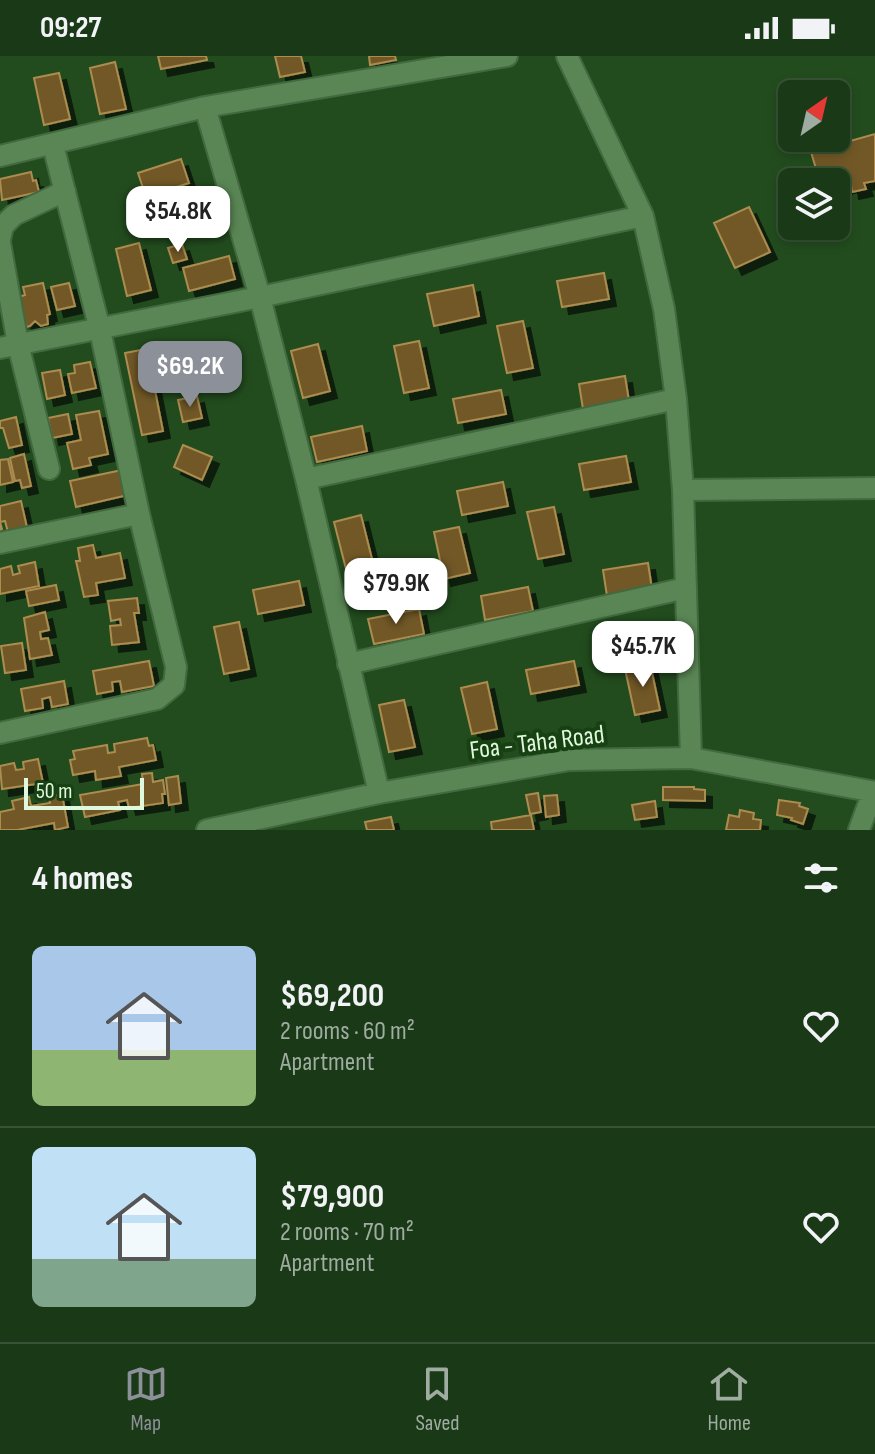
<!DOCTYPE html>
<meta charset="utf-8">
<style>
:root{--surface:#1a3916;--page:#23401f;--text:#f1f3f6;--muted:#9faca1;--line:#385335;--accent:#8c9099}
body{margin:0;font-family:"Sofia Sans Condensed",sans-serif;background:var(--page);color:var(--text);height:100vh;display:flex;flex-direction:column;font-size:30px;white-space:nowrap}
*{box-sizing:border-box;margin:0}
p{font-size:26px;color:var(--muted)}
.icon{flex:none;width:44px;height:44px;fill:none;stroke:currentColor;stroke-width:2;stroke-linecap:round;stroke-linejoin:round}
.map{position:relative;height:774px;overflow:hidden}
.drawer{display:flex;flex-direction:column;background:var(--surface);flex:1}
.drawer>*{flex:none}
.needle{width:52px;rotate:34deg}
.tools{position:absolute;left:778px;top:24px;display:grid;gap:16px}
.tools a{display:grid;place-items:center;width:72px;height:72px;border-radius:12px;background:var(--surface);box-shadow:0 4px 12px #0003,0 0 0 2px var(--line);font-size:40px}
.scale{position:absolute;left:24px;bottom:20px;width:120px;box-sizing:border-box;padding-left:8px;border:4px solid #e0f8dd;border-top:0;font-size:22px;line-height:28px;white-space:nowrap;color:#e0f8dd;-webkit-text-stroke:6px #174113;paint-order:stroke}
.price{position:absolute;translate:-50% -68px;padding:0 18px;border-radius:16px;background:#fff;color:#222;font-size:26px;line-height:52px;filter:drop-shadow(0 2px 4px #0008)}
.price::after{content:'';position:absolute;left:50%;top:48px;width:24px;height:18px;margin-left:-12px;background:inherit;clip-path:polygon(0 0,100% 0,50% 100%)}
.price.active{background:var(--accent);color:#fff}
ul{padding:0;list-style:none}
li{display:flex;align-items:center;gap:24px;height:200px;padding:0 32px}
li+li{border-top:2px solid var(--line)}
li span{display:grid;place-items:center;flex:none;width:224px;height:160px;border-radius:12px;color:#555}
li>.icon{margin-inline-start:auto}
span .icon{width:96px;height:96px;fill:#fffc;stroke-width:1}
li b{font-size:34px}
h2{display:flex;justify-content:space-between;align-items:center;height:96px;padding:0 32px;font-size:34px}
.status{display:flex;justify-content:space-between;align-items:center;height:56px;padding:0 40px;background:var(--surface);direction:ltr}
.status svg{height:22px;fill:currentColor}
.tabs{display:flex;justify-content:space-around;align-items:center;height:112px;border-top:2px solid var(--line);background:var(--surface);font-size:22px;color:var(--muted)}
.tabs a{display:grid;justify-items:center;gap:4px}
.tabs .active{color:var(--accent)}
.map>svg:first-child{display:block}
.building{fill:#715826;stroke:#ac8c4f;stroke-width:2;filter:url(#shadow)}
.lines{fill:none;stroke-linecap:round;stroke-linejoin:round}
.minor-casing{stroke:#42693f;stroke-width:24}
.minor{stroke:#5a8655;stroke-width:20}
.labels{text-anchor:middle;dominant-baseline:central;stroke-width:8;stroke-linejoin:round;paint-order:stroke}
.street-label{font-size:26px;fill:#e0f8dd;stroke:#174113}
</style>
<div class="status"><b>09:27</b><svg viewBox="0 0 49 12"><path d="M0 12V9h3v3zM5 12V6h3v6zM10 12V3h3v9zM15 12V0h3v12zM26 1h20v11H26zM47 4h2v5h-2z"/></svg></div>
<div class="map">
<svg width="875" height="774" viewBox="0 0 875 774">
<defs>
<filter id="shadow"><feDropShadow dx="7" dy="7" stdDeviation="0" flood-color="#0009"/></filter>
</defs>
<rect width="100%" height="100%" fill="#224c1e"/>
<!-- building -->
<path class="building" d="M158,0h48l1,4 -46,9z
M275,0h26l4,16 -25,5z
M369,0h26l1,4 -26,5z
M115,6l11,47 -26,5 -10,-46z
M59,17l11,46 -26,6 -10,-47z
M875,78v47l-11,2 2,6 -14,3 -1,-7 -15,4v-7h-16l-9,-30z
M181,103l8,24 -43,14 -8,-24z
M31,116l2,9 3,-1 3,12 -37,8 -2,-21z
M749,151l21,45 -35,16 -21,-45z
M139,187l12,47 -24,6 -11,-47z
M182,188l5,15 -14,4 -5,-15z
M229,200l6,23 -46,12 -6,-23z
M604,217l5,26 -47,8 -5,-26z
M43,227l7,31 -3,1 1,9 -7,2 -6,-5 -5,5 -4,1 -8,-30 7,-2 -2,-8z
M69,227l6,23 -18,4 -6,-23z
M473,229l6,31 -45,10 -7,-32z
M523,265l10,47 -26,5 -10,-47z
M419,285l10,47 -25,5 -10,-47z
M177,287l4,21 -30,6 12,61 -21,4 -17,-82z
M318,288l12,47 -27,7 -12,-47z
M90,306l6,26 -24,5 -4,-19 7,-1 -1,-8z
M60,314l5,25 -18,4 -5,-26z
M625,320l4,25 -46,8 -4,-25z
M501,334l5,24 -48,9 -5,-24z
M197,340l5,22 -19,4 -5,-22z
M99,355l9,43 -19,4 2,7 -18,4 -6,-26 14,-3 -5,-25z
M68,358l4,20 -20,4 -4,-20z
M16,361l6,28 -13,3 -6,-20h-3v-7z
M362,370l5,25 -50,11 -6,-25z
M183,389l29,12 -10,23 -28,-13z
M24,398l7,32 -9,2 -2,-8 -5,1 -5,-23z
M626,400l5,26 -47,8 -5,-26z
M8,403l5,23 -13,3v-25z
M122,414l6,25 -52,12 -6,-26z
M503,426l5,24 -46,9 -5,-24z
M21,445l7,31 -19,4 -4,-15 -5,1 2,7 -2,1v-24z
M554,451l10,47 -26,5 -11,-47z
M361,459l12,48 -27,6 -12,-47z
M459,471l11,46 -26,6 -10,-47z
M93,489l3,13 24,-5 5,25 -29,5 2,12 -14,2 -8,-36h4l-2,-13z
M35,506l4,24 -39,8v-25l11,-3 2,9 7,-2 -2,-7z
M648,507l4,26 -45,7 -4,-26z
M299,525l5,24 -46,9 -5,-24z
M56,529l3,15 -30,6 -3,-15z
M528,531l5,24 -48,9 -4,-24z
M137,542l2,15h-5l5,29 -27,3 -2,-19 11,-1 -1,-6 -9,2 -3,-20z
M419,553l5,25 -50,10 -6,-25z
M45,556l4,18 -9,2 1,7 7,-1 4,17 -22,4 -6,-41z
M239,566l10,47 -25,5 -10,-47z
M22,587l4,27 -21,3 -4,-27z
M149,605l5,25 -32,6 -2,-11 -8,1 1,9 -16,3 -4,-23z
M574,605l5,24 -48,9 -5,-24z
M650,607l10,47 -25,5 -10,-46z
M64,625l4,23 -16,3 -2,-10 -8,2 1,9 -18,3 -4,-22z
M487,626l10,47 -25,5 -11,-46z
M404,644l11,47 -26,5 -10,-47z
M147,682l2,8 4,-1 3,15 -37,7 2,9 -25,4 -1,-9 -22,4 -3,-15 5,-1 -2,-8 34,-6 1,8 7,-1 -1,-8z
M38,703l5,24 -41,6 -2,-23 14,-3 2,7 8,-1 -1,-7z
M152,717l1,9 10,-2 2,14h-3l1,9 -34,5 -2,-8 -9,2 2,8 -35,7 -5,-22 63,-11 -1,-10z
M178,720l3,27 -12,2 -3,-27z
M663,731h31v2l11,1v11l-42,-1z
M538,737l3,19 -11,2 -4,-19z
M62,738l6,33 -13,3 -1,-7 -37,7h-17v-18l14,-3 -2,-8 17,-4 2,9 19,-3 -1,-6z
M557,739l2,20 -13,2 -2,-21z
M779,744l21,3 -1,3 9,3 -5,15 -12,-4 1,-2 -15,-3z
M655,745l2,16 -22,3 -3,-15z
M740,754l14,3 -1,6 8,1 -1,10h-34l3,-15 10,2z
M531,759l3,15h-42l-1,-8z
M391,761l3,13h-27l-2,-8z"/>
<g class="lines">
<defs>
<path id="minor" d="M567,0l76,160 21,93 12,90 7,91 8,268
M205,51l55,190 46,182 73,314
M0,100l205,-49 302,-51
M0,183l3,-13 11,-11 51,-24
M0,187l18,101 31,125
M0,292l260,-51 383,-81
M306,423l370,-80
M683,434l192,-2
M0,487l139,-29
M348,608l338,-76
M0,677l157,-34 17,-14 2,-18 -37,-153 -39,-184 -47,-185
M207,774l172,-37 190,-33 122,-2 184,34
M859,774l14,-38"/>
</defs>
<!-- minor casing -->
<use href="#minor" class="minor-casing"/>
<!-- minor -->
<use href="#minor" class="minor"/>
</g>
<g class="labels">
<!-- street labels -->
<g class="street-label">
<text transform="translate(537 687) rotate(-7)">Foa - Taha Road</text>
</g>
</g>
</svg>
<div class="tools">
<a><svg class="needle" viewBox="-14 -14 28 28"><path d="M0-13l5 13h-10z" fill="#e53935"/><path d="M0 13l5-13h-10z" fill="#9faca1"/></svg></a>
<a><svg class="icon" aria-label="layers" viewBox="0 0 24 24"><path d="M12 4l9 5-9 5-9-5zM3 14l9 5 9-5"/></svg></a>
</div>
<div class="scale">50 m</div>
<b class="price" style="left:178px;top:198px">$54.8K</b>
<b class="price active" style="left:190px;top:353px">$69.2K</b>
<b class="price" style="left:396px;top:570px">$79.9K</b>
<b class="price" style="left:643px;top:633px">$45.7K</b>
</div>
<section class="drawer">
<h2>4 homes<svg class="icon" aria-label="filters" viewBox="0 0 24 24"><path d="M4 7h16M4 17h16"/><circle cx="9" cy="7" r="2"/><circle cx="15" cy="17" r="2"/></svg></h2>
<ul>
<li><span style="background:linear-gradient(#a9c7e8 65%,#8fb573 0)"><svg class="icon" aria-label="home" viewBox="0 0 24 24"><path d="M3 11l9-7 9 7M6 9v11h12V9"/></svg></span><div><b>$69,200</b><p>2 rooms · 60 m²</p><p>Apartment</p></div><svg class="icon" aria-label="heart" viewBox="0 0 24 24"><path d="M12 20l-8-8c-3-5 5-10 8-4 3-6 11-1 8 4z"/></svg></li>
<li><span style="background:linear-gradient(#bfe0f5 70%,#7fa58c 0)"><svg class="icon" aria-label="home" viewBox="0 0 24 24"><path d="M3 11l9-7 9 7M6 9v11h12V9"/></svg></span><div><b>$79,900</b><p>2 rooms · 70 m²</p><p>Apartment</p></div><svg class="icon" aria-label="heart" viewBox="0 0 24 24"><path d="M12 20l-8-8c-3-5 5-10 8-4 3-6 11-1 8 4z"/></svg></li>
</ul>
</section>
<nav class="tabs">
<a class="active"><svg class="icon" aria-label="map" viewBox="0 0 24 24"><path d="M3 6l6-2 6 2 6-2v14l-6 2-6-2-6 2zM9 4v14M15 6v14"/></svg>Map</a>
<a><svg class="icon" aria-label="saved" viewBox="0 0 24 24"><path d="M7 4h10v16l-5-4-5 4z"/></svg>Saved</a>
<a><svg class="icon" aria-label="home" viewBox="0 0 24 24"><path d="M3 11l9-7 9 7M6 9v11h12V9"/></svg>Home</a>
</nav>
